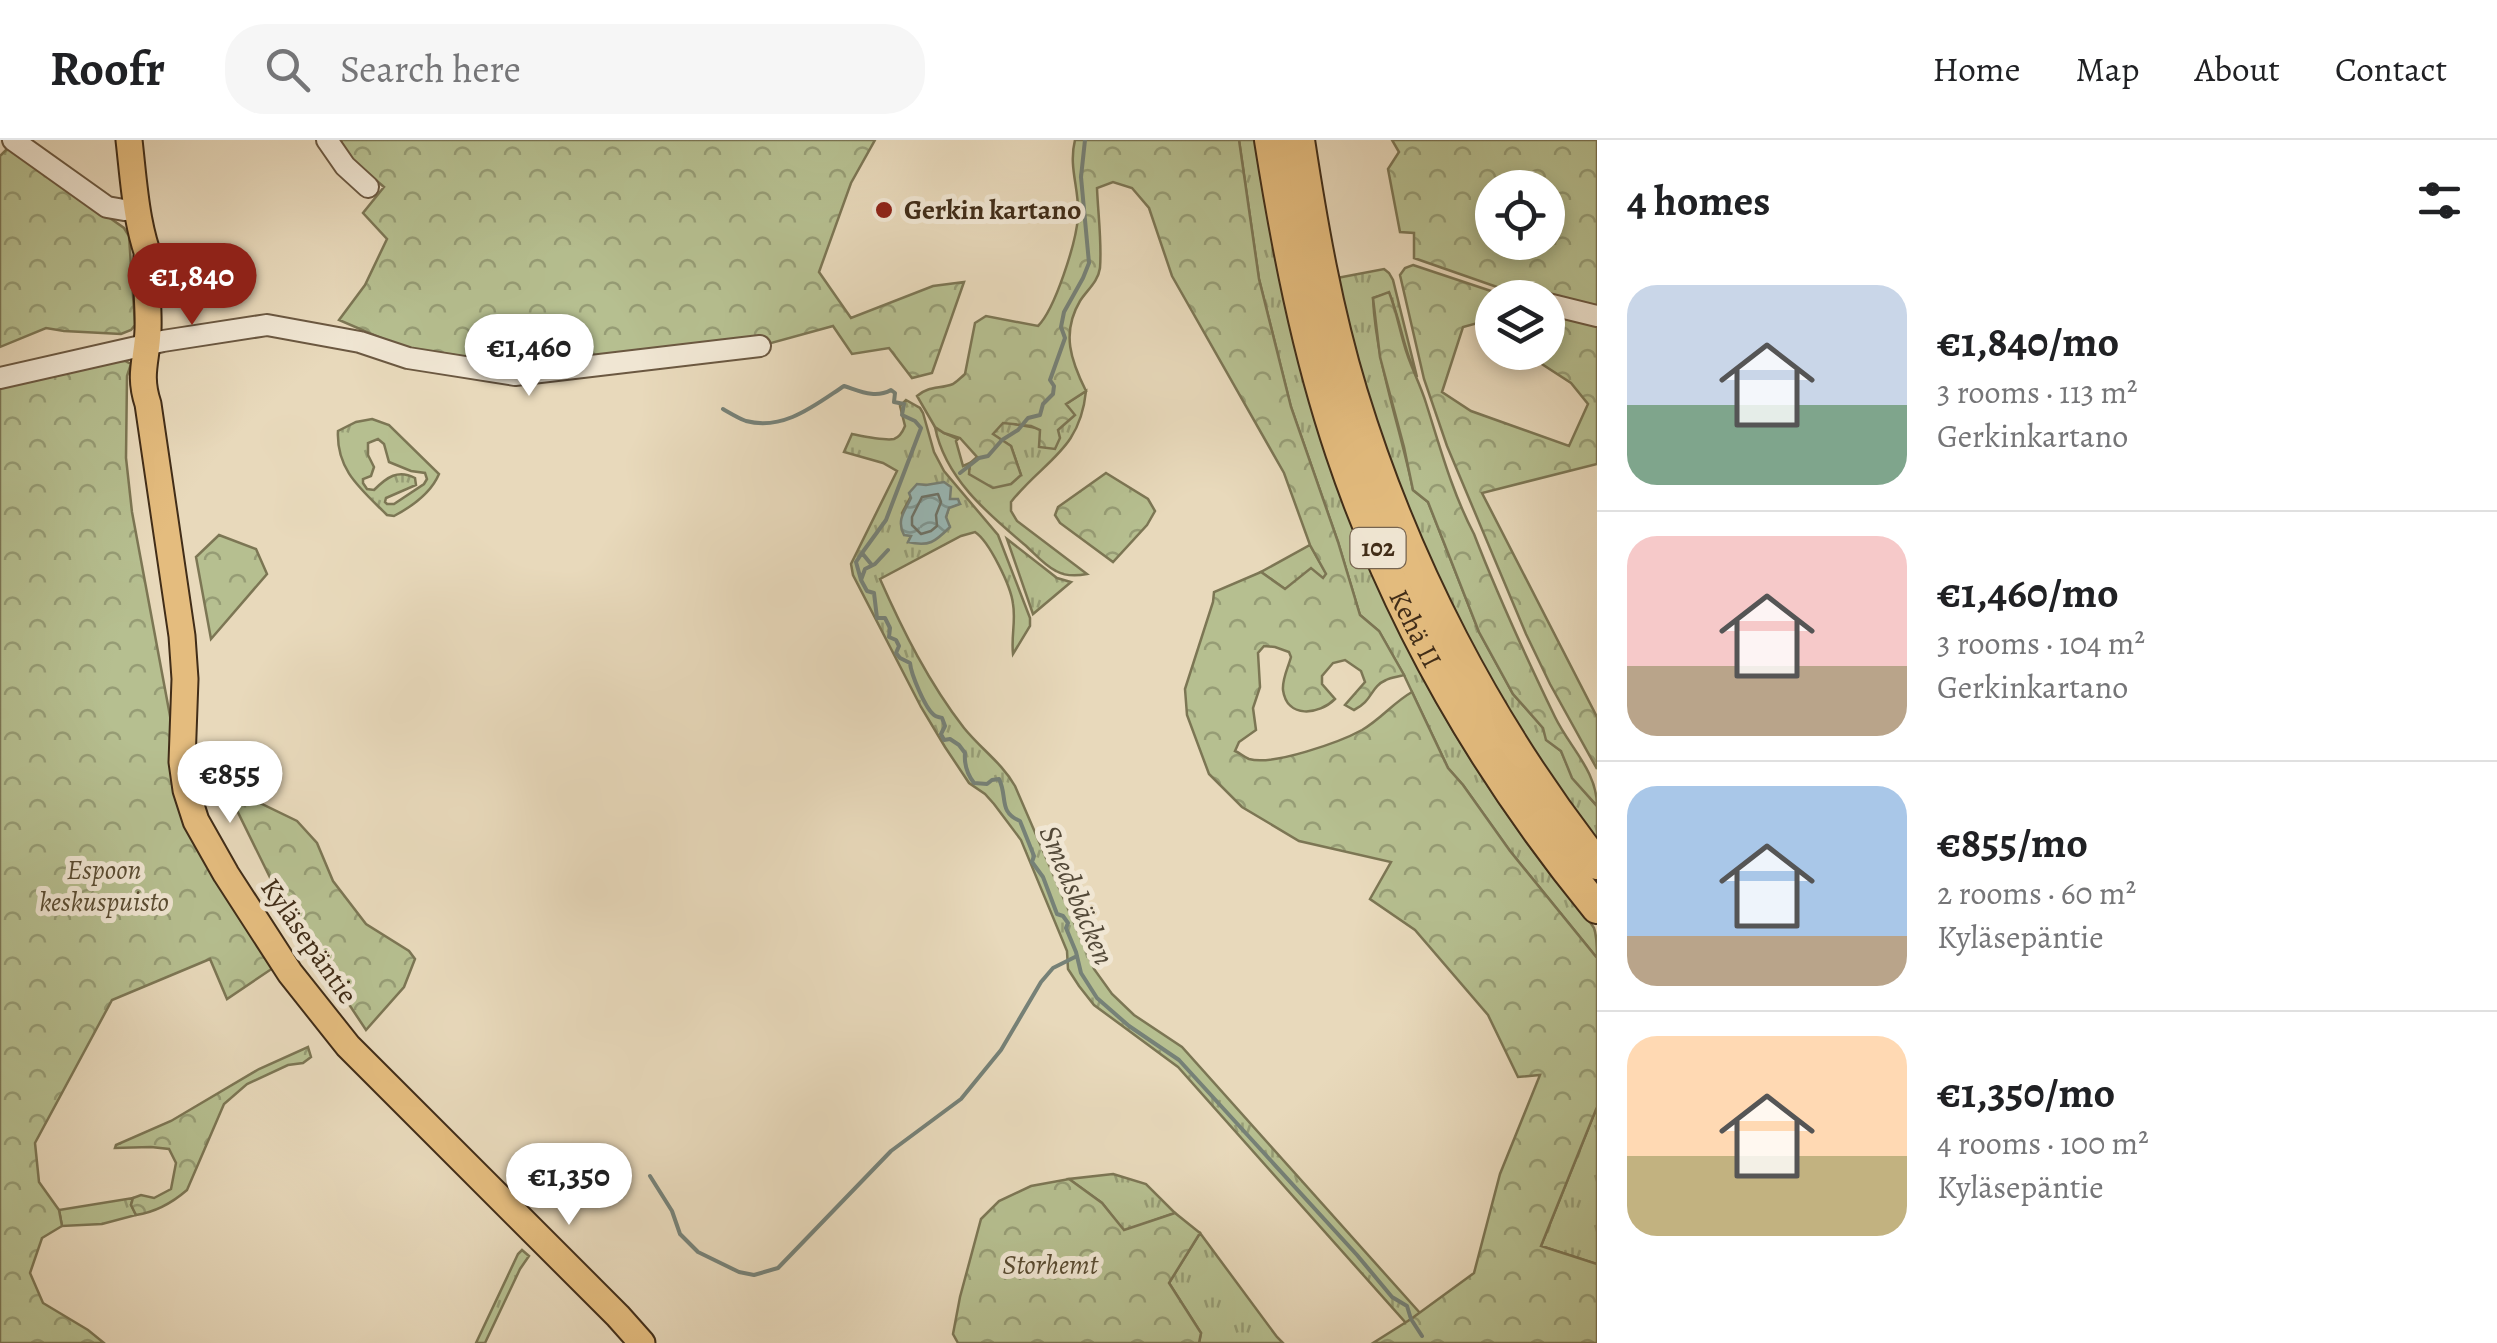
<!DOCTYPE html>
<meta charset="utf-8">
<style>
:root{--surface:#fff;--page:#f6f6f6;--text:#202124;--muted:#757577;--line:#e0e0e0;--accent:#8f2418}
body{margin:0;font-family:Alegreya,serif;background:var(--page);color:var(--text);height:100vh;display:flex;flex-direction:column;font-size:38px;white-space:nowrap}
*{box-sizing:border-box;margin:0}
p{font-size:32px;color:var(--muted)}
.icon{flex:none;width:55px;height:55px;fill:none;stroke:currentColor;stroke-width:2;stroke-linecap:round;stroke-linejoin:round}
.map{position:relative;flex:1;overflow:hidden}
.panel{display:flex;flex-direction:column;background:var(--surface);width:900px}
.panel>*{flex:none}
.controls{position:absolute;left:1475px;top:30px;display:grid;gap:20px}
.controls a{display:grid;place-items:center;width:90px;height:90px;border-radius:50%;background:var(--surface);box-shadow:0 5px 15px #0003;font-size:50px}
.price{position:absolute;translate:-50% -85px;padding:0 22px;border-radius:35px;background:#fff;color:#222;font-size:32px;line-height:65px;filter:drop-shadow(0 2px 5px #0008)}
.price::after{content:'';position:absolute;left:50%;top:60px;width:30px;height:22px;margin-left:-15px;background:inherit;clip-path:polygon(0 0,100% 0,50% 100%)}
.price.selected{background:var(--accent);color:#fff}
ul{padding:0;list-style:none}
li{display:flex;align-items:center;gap:30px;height:250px;padding:0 30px}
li+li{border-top:2px solid var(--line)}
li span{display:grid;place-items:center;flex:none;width:280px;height:200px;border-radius:30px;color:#555}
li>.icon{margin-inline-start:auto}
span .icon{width:120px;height:120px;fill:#fffc;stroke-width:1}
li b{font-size:42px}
h2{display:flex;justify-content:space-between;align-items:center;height:120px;padding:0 30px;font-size:42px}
header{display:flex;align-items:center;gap:60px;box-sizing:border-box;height:140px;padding:0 50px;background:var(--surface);border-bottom:2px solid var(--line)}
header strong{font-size:48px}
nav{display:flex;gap:55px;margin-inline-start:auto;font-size:35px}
.search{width:700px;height:90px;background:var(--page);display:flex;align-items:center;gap:25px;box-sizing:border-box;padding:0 35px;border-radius:40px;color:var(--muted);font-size:38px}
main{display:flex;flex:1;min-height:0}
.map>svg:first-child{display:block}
.grass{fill:url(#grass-tufts);stroke:#7c7654;stroke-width:2.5;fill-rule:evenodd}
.forest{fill:url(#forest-crowns);stroke:#7c7654;stroke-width:2.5;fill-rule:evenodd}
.water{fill:url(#water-waves);stroke:#768177;stroke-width:2.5}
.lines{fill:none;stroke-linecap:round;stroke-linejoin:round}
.shore{stroke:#6d7368;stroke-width:2.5}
.stream{stroke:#768177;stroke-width:4}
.minor-casing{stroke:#6b5841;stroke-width:24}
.major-casing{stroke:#412d18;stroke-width:29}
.highway-casing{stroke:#412d18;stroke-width:34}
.minor{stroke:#f0e6d3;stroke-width:20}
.major{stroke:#e4bc7e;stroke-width:25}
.highway{stroke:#e4bc7e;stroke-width:30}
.poi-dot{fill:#8f2418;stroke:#f0e6d3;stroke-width:4}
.labels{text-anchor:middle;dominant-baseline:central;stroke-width:10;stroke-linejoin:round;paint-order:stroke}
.shield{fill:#f0e6d3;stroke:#766450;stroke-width:2.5}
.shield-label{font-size:25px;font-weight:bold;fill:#412d18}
.poi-label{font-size:28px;font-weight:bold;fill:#412d18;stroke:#f0e6d3;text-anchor:start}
.street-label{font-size:28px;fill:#412d18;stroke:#f0e6d3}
.park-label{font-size:28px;font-style:italic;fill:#584a30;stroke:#f0e6d3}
.water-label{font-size:30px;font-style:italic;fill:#534938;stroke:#f0e6d3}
</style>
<header>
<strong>Roofr</strong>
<div class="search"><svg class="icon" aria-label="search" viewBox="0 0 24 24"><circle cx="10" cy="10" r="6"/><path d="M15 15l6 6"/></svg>Search here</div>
<nav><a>Home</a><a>Map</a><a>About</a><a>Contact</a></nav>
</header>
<main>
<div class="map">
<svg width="1597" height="1203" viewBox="0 0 1597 1203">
<defs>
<pattern id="grass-tufts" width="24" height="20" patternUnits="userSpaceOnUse" patternTransform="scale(2.5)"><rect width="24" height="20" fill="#b6bf90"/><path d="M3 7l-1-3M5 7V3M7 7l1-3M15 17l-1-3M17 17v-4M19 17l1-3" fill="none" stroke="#969c75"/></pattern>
<pattern id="forest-crowns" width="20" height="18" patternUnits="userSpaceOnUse" patternTransform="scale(2.5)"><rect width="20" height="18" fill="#b6bf90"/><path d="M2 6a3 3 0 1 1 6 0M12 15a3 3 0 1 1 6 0" fill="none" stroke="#969c75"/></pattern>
<pattern id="water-waves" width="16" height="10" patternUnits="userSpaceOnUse" patternTransform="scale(2.5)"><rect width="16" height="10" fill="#99b9b7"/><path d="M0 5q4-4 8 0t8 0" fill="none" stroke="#7e9794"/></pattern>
</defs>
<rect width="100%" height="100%" fill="#e8d9bb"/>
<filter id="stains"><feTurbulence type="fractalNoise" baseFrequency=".002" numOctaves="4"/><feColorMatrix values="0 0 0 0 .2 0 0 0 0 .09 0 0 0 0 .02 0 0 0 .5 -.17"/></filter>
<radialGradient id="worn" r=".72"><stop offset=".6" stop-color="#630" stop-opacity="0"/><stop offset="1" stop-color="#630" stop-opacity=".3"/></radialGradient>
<!-- grass -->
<path class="grass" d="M1239,0h16c34,228 99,442 227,637 23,35 48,71 74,104 12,16 28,31 38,47 3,8 3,20 3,30l-87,-107 -47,-66 -15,-17 -44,-93 -25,-44 -19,-16 -22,-73 -47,-135 -32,-128z
M1384,129l5,4 4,7 24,97c-14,-27 -16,-57 -28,-84l-16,5c3,65 27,128 40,192l15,12 51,130 34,62 30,34 4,12 14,11 12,27 24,28v35c-96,-128 -173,-270 -222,-423 -15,-46 -25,-93 -38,-140z
M1086,251c-6,60 -42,69 -75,111v9l6,10 70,53c-10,2 -22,2 -31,-3 -11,-5 -22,-18 -31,-26 -38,-32 -80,-67 -90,-118l9,6 14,6 -2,2 7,25 7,-3v11l51,1 -10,-29 -19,-12 11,-12c19,3 36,8 55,8l8,-26z
M906,260l14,8 3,5 11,39 10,19 54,64 32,83v8l-17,28c-2,-17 3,-34 0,-50 -2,-18 -24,-63 -38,-72l-14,4 -81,43c23,52 49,104 84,149 17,21 38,35 51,58l79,183 18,25 22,21 48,32 238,266 -14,10 -228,-256 -84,-62 -15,-19 -11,-17 -1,-18 -46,-111 -27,-36 -9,-10 -16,-11 -24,-36 -24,-40 -68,-132 -2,-11 46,-93 -14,-8 -39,-11 8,-18c10,2 33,7 42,5 6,-2 9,-8 11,-13l-5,-20zM917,345h9l33,19 -10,3 -3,10 -37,24 2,-5 -9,-23z
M372,279l17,6 50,49c-8,19 -28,33 -45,42l-7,-1c-26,-26 -51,-45 -49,-84l18,-9zM378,299l6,5 5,18 22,9 14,2 2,6 -3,5 -30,20h-7l-2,-2 1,-4 30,-13 -1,-7c-17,-9 -28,-1 -41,12l-7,-1 -4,-6v-4l8,-3 3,-9 -6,-12v-12z
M1007,399l50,39 14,4 -38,32z
M1310,405l17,30 -4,3 -38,11 -24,-17z
M1597,967v157l-56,-18z
M1113,1034l33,10 29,29 -51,18 -22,-28 -33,-24z
M133,1058l-2,7 5,10 -34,9 -40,2 -3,-16z
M1200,1093l77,104 6,6h-84l2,-10 -32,-50z
M522,1110l7,6 -9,13 -35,74h-9l42,-89z"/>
<!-- forest -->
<path class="forest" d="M341,0h534l-24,43 -32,89 32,46 82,-32 31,-4 -32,91 -20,5 -23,-30 -37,6 -19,-28 -73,20 -266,26 -34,-16 -56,-8 -65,-28 26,-35 22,-46 -24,-26 21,-26 -39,-33z
M1075,0h164l20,139 32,128 47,135 22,73 19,16 25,44c-6,2 -12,2 -18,5 -16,7 -13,21 -32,30l-9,-5 20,-23 -4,-11 -16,-11 -12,3 -11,13v8l13,15c-16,16 -48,20 -52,-9 -1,-11 5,-22 8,-33l-2,-5 -14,-5 -11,-1 -6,7 2,34 -7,21 3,22 -17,12 -4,9c5,2 9,6 14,8 24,7 91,-17 113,-29 19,-11 32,-28 50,-38l36,76 15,17 47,66 87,107v149l-56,139 56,18v79h-224l38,-24 63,-46 26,-99 40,-99 -22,2 -30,-62 -73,-85 -45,-31 21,-37 -92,-21 -57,-34 -33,-33 -22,-59 -2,-26 28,-87 1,-10 47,-20 24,17 26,-21 12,10 3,-4 -16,-29 -26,-72 -112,-197 -23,-68 -17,-20 -19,-6 -16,6c1,26 5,54 3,80 -2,14 -13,22 -20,33 -19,32 -9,60 6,90l-20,13 9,11 -17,15 2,8 -5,11 -16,-2 1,-17 -9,-4 -28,-3 -10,11 18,12 10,29 -10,9 -18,4 -24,-14 1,-11 7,-6 -17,-19 -16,-5 -9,-6 -18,-31c11,-10 23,-7 36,-12 2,-1 11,-9 12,-10l10,-51 11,-7 52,10c17,-17 38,-83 40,-109 2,-27 -10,-49 -3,-77z
M1392,0h205v171l-100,-24 -83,-29v-25l-14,-1 -12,-63 11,-17zM1492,48h56v54h-56z
M9,7l115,81 5,8 6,89 -4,5 -10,4 -57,-3 -18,-3 -46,19v-191z
M1413,125l96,32 -17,1v18l-3,4 -26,7 -21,65 29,19 98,35 19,-42 -17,-21 -43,-28 1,-2 19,-1v-44l49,12v144l-115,29 115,224v52l-47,-85 -24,-50 -79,-188 -23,-67 -24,-104 5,-7z
M1389,152c7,18 10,35 15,52 5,20 16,39 22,59 14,44 26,89 48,131 24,62 52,123 81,183 15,31 42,54 42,89l-25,-28 -11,-27 -15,-11 -3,-12 -30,-34 -34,-62 -51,-130 -15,-12 -9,-43 -24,-90 -7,-59z
M110,221h15l6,3 -4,12 -1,82 6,54 41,220 6,77 28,52 69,105 -49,33 -17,-40 -98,41 -77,143 4,39 20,28 3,16 -20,12 -12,35 13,30 45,27 16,13h-104v-957z
M1106,333l42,26 7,12 -8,14 -34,37 -53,-39 -5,-8 3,-8z
M219,395l37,14 11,25 -56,65 -15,-82z
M225,646l72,35 20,22 16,38 33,43 43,27 6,8 -11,28 -38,43 -82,-124z
M308,907l3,10 -8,6 -15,2 -41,19 -23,20 -37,86c-15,13 -31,22 -51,25l-5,-10 2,-7 8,-3 13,3 17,-9 5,-26 -7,-14 -18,-2 -36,1 1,-3 55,-24 88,-52z
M1069,1039l33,24 22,27 51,-17 25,20 -31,50 32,50 -2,10h-241l-5,-9 7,-37 21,-78 18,-18 32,-15z"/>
<!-- water -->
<path class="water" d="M944,342l7,5 -1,12h8l2,5 -11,4 -3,9 4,10c-15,15 -21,20 -42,15l3,-6 -7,-1c-8,-15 1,-24 7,-37l-2,-5 8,-9 9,1z"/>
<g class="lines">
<!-- shore -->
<path class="shore" d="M938,354l3,8 -5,13 1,11 -6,5 -10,3 -9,-9v-8l10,-20z"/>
<!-- stream -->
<path class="stream" d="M723,269c7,4 15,9 23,12 38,10 69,-16 98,-35 16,5 31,13 47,4l4,3 -1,9 10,2 -2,11 13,6 6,7 -35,92 -24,33 9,11
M960,333l19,-15 9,-2 14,-16 16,-10 10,-12 12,-3 3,-11 10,-10 1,-8 -4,-6 15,-42 -4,-11 3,-15 19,-34 6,-15 -8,-86 4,-37
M888,410l-13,14 -10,5 -4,11 6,11 7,2 3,25h8l5,10 -1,9 7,3 3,6 -3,7 4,5 10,5c1,11 15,45 24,52 2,2 5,2 8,3l3,8 -4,8 3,6 6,-1 9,6 6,8c-1,12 2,21 9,30l13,1 5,-4 7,-1c9,18 -1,33 21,42l14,35 -2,6 11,15 14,37 6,2 5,7 -2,5 10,24 5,21 16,25 32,28 50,34 178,195 35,42 15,9 4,13 11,17
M861,440l-5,-18 6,-9
M650,1036l22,35 8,23 18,18 41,20 15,3 24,-7 113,-117 70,-52 40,-49 40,-68 12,-14 24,-12"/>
<defs>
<path id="minor" d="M13,0l94,67 17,3 14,-1
M327,0l18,26 23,21
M1548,164l49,12
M0,238l163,-37 104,-16 93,17 48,16 107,17 245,-29"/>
<path id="major" d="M129,0c5,43 7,92 26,132
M147,116c-2,26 2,49 1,74 -1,30 -10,44 0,74l34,232 3,43 -3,83 4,28 10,31 30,53 64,99 58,73 270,270 24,27"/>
<g id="highway">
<path id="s1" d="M1270,0c17,106 37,211 71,312 56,167 145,320 256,456"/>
<path d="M1299,0c13,85 28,171 53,253 52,170 135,331 245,471"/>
</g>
</defs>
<!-- minor casing -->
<use href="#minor" class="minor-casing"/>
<!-- major casing -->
<use href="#major" class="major-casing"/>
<!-- highway casing -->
<use href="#highway" class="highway-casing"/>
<!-- minor -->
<use href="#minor" class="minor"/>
<!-- major -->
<use href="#major" class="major"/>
<!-- highway -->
<use href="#highway" class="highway"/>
</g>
<!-- markers -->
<circle class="poi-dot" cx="884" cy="70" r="10"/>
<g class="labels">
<!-- shield labels -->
<rect class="shield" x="1350.5" y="388" width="55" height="40" rx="8"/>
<g class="shield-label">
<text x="1378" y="408">102</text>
</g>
<!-- poi labels -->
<g class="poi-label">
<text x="904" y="70">Gerkin kartano</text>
</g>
<!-- street labels -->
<g class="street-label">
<text stroke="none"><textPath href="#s1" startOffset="512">Kehä II</textPath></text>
<text transform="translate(309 801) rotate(55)">Kyläsepäntie</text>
</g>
<!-- park labels -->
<g class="park-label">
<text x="104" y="730">Espoon<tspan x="104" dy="32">keskuspuisto</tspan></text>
<text x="1050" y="1125">Storhemt</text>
</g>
<!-- water labels -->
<g class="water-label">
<text transform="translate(1077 755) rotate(67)">Smedsbäcken</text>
</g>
</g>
<rect width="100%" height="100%" filter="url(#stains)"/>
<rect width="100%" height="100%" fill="url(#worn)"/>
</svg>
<div class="controls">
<a><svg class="icon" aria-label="locate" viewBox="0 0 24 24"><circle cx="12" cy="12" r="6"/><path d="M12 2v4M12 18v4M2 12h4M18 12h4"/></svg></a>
<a><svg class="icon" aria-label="layers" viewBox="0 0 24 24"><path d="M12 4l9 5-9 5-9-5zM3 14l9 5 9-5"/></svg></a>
</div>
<b class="price selected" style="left:192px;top:188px">€1,840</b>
<b class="price" style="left:529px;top:259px">€1,460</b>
<b class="price" style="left:230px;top:686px">€855</b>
<b class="price" style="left:569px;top:1088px">€1,350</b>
</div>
<section class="panel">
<h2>4 homes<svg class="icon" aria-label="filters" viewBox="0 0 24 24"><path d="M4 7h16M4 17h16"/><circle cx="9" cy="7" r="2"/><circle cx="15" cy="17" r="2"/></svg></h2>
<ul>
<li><span style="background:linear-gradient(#c9d6e8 60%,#7fa58c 0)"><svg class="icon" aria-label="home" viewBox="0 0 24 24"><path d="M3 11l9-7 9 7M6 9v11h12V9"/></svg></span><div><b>€1,840/mo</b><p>3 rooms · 113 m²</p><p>Gerkinkartano</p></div></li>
<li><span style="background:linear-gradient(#f6c9c9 65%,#b9a48a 0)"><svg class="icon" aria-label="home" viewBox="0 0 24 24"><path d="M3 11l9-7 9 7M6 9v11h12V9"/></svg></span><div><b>€1,460/mo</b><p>3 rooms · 104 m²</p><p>Gerkinkartano</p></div></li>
<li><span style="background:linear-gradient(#a9c7e8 75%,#b9a48a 0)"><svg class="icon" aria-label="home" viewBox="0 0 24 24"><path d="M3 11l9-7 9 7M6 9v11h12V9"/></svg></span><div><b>€855/mo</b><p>2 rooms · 60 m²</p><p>Kyläsepäntie</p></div></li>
<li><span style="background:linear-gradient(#ffd9b3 60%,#c2b280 0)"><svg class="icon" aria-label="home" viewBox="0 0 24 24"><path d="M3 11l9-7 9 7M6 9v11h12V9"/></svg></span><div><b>€1,350/mo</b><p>4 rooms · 100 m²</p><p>Kyläsepäntie</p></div></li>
</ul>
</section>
</main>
